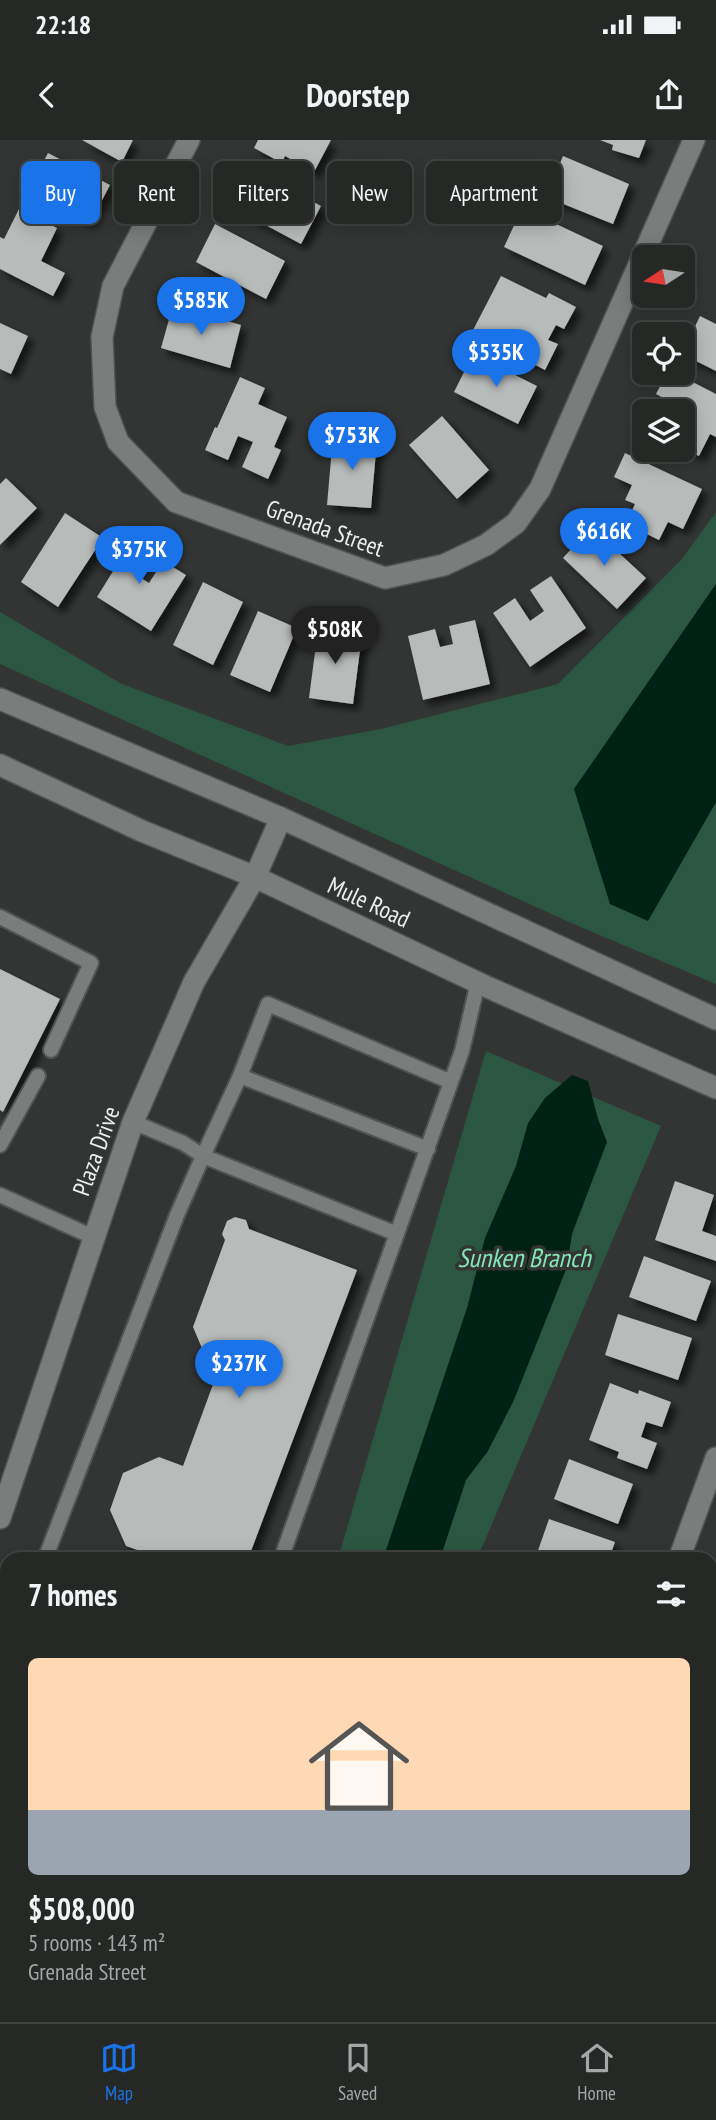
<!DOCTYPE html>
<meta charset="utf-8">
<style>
:root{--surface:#262826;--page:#2e302e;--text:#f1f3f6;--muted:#a4a6a7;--line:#424443;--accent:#1a73e8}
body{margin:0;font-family:"PT Sans Narrow",sans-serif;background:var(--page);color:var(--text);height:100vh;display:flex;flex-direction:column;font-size:26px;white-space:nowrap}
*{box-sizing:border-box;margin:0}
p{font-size:23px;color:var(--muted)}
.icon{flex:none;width:38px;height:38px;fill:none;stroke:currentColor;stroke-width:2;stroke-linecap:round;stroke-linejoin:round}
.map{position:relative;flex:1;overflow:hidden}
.details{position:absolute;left:0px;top:1412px;width:718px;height:471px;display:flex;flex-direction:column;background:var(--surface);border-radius:21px 21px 0 0;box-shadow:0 4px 18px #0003,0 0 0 2px var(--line)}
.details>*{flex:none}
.banner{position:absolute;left:21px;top:21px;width:676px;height:63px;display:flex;gap:14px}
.needle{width:46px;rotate:258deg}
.tools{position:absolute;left:632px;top:105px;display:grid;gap:14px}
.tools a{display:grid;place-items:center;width:63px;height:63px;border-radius:10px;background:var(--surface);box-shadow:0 4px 18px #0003,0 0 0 2px var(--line);font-size:35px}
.price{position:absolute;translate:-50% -60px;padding:0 16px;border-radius:24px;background:var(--accent);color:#fff;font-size:23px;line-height:46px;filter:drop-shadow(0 2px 4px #0008)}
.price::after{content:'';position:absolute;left:50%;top:42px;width:21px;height:16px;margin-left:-10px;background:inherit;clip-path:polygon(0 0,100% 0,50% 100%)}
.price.current{background:#222;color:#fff}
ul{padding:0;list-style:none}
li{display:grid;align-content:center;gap:14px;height:371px;padding:0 28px}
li+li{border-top:2px solid var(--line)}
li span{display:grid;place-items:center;height:217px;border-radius:10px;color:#555}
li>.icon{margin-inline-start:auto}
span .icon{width:126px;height:126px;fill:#fffc;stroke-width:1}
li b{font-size:30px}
h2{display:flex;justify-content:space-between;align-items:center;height:84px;padding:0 28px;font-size:30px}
.tag{padding:0 24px;border-radius:10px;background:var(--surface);box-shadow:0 4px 18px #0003,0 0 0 2px var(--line);font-size:24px;line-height:63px}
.tag.current{background:var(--accent);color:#fff}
.status{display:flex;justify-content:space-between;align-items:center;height:49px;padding:0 35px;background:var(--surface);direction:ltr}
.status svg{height:19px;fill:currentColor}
header{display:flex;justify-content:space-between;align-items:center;height:91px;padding:0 28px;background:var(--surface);font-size:32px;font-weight:700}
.tabs{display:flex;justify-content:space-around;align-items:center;height:98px;border-top:2px solid var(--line);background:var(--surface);font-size:19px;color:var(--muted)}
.tabs a{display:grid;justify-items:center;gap:4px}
.tabs .current{color:var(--accent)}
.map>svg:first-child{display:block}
.green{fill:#2b5742}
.water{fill:#002214}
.building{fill:#b7bbb9;filter:url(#shadow)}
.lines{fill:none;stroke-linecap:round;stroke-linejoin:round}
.lane-casing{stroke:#515352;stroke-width:18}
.street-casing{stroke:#515352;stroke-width:24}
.secondary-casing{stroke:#515352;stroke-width:24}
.lane{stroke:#7a7d7b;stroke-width:14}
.street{stroke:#7a7d7b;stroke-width:21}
.secondary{stroke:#7a7d7b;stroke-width:21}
.labels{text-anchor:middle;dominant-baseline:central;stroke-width:7;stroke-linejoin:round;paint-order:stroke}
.street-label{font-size:24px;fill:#edeeee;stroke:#323533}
.water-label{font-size:26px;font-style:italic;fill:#82e6b7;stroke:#323533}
</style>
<div class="status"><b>22:18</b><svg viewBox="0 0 49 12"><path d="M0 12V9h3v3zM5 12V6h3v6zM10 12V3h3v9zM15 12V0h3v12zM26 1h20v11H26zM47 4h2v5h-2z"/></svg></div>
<header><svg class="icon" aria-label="back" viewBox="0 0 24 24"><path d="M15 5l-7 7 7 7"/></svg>Doorstep<svg class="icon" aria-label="share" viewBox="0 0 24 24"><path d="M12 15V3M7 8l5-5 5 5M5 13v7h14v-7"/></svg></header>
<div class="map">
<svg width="716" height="1882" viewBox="0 0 716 1882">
<defs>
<filter id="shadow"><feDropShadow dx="6" dy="6" stdDeviation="3.5" flood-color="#0009"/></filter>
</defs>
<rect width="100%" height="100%" fill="#323533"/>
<!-- green -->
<path class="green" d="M716,372v72l-142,205 73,132 69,-119v182l-138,-58 -578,-262v-52l122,72 166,62 93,-17 177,-45 124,-125z
M486,911l175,75 -184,433h-139z
M198,1876h173l-1,6h-175z"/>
<!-- water -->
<path class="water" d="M716,444v218l-68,119 -38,-17 -36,-115z
M572,935l16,6 10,38 9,23 -35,92 -5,33 -53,133 -26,51 -22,29 -26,79h-57l84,-251 18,-70 31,-72 12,-43 17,-25z"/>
<!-- building -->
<path class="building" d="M82,0h51l-11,22z
M258,0h73l-17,32 -29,-16 -3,7 -28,-15z
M600,0h46l-7,18 -27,-8 1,-5z
M48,13l62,32 -20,38 -62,-32z
M563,16l66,28 -16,40 -67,-27z
M248,27l73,39 -20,38 -73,-39z
M522,68l81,38 -18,39 -81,-38z
M19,69l38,19 -16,33 24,12 -12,23 -53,-27v-32l4,2z
M215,84l70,37 -19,38 -70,-37z
M501,136l45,22 3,-5 27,14 -12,22 -8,-4 -8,15 10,4 -13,26 -73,-38z
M173,165l68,20 -11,43 -69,-20z
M700,176l16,8v47l-34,-17z
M0,183l28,13 -17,38 -11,-5z
M473,214l64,32 -19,38 -64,-32z
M667,233h8l41,21v43l-6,-3 -11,22 -17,-8v-37h-16l5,-9 -15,-8z
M240,237l25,11 -7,16 29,13 -13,30 7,3 -13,29 -26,-12 11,-25 -15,-6 -10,24 -23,-10 10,-23 2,1z
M442,276l47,54 -32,29 -48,-54z
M333,296l44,4 -6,68 -44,-3z
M625,313l77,36 -19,40 -15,-7 -9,18 -33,-16 9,-20 -10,-4 7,-15 -18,-8z
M6,338l31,30 -37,37v-61z
M65,373l38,25 -45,69 -37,-25z
M591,387l55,51 -29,31 -54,-51z
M126,398l23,14 -14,22 14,9 14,-22 23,14 -35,56 -54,-34 18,-29 -6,-4z
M551,436l35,52 -56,39 -37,-54 22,-15 15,23 14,-10 -14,-21z
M203,442l40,20 -30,63 -40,-20z
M258,471l39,17 -27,64 -40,-17z
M475,480l15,64 -67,16 -15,-64 27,-7 5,18 13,-3 -4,-18z
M318,489l44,6 -9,69 -44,-6z
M0,829l60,30 -57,113 -3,-2z
M675,1041l39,14 -12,36 14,5v25l-61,-21z
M235,1077l11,3 3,9 108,41 -109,289h-101l2,-5 -23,-8 -16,-36 13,-37 36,-16 24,9 32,-87 -22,-52 32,-87 -3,-6 5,-13z
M644,1116l67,25 -15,40 -67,-24z
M618,1174l74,24 -14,42 -73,-25z
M610,1243l28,11 1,-4 32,12 -9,25 -16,-5 -5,15 16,6 -10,26 -30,-11 2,-6 -30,-12z
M569,1319l64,25 -15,40 -64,-25z
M549,1379l66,23 -6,17h-74z
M710,1476l6,1v71l-6,-1z
M413,1876h42l29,5 -71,1z
M612,1876h72l-1,6h-72z"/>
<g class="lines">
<defs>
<path id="lane" d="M0,777l91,46 -40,87
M240,936l188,73
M0,1005l38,-69
M0,1055l93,42
M397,1094l-194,-78 37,-80 28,-72 183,78
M45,1419l132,-344 26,-59 -20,-13 -50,-21
M281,1419l181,-508 16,-69
M0,1535l7,-18
M0,1669l7,2"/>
<path id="street" d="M189,0l-76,146 -11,51 3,70 13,35 58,60 209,76 59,-13 42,-20 30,-22 24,-34 154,-349
M0,1378l133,-396 61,-140 61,-105 26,-59
M679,1419l37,-101
M710,1608l6,2
M560,1882l1,-6"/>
<path id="secondary" d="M0,559l281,119 435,201
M0,625l142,66 113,46 230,109 231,102"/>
</defs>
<!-- lane casing -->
<use href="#lane" class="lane-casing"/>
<!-- street casing -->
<use href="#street" class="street-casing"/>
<!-- secondary casing -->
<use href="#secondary" class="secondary-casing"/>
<!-- lane -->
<use href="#lane" class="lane"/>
<!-- street -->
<use href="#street" class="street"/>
<!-- secondary -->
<use href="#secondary" class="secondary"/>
</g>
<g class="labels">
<!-- street labels -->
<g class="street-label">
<text transform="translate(325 388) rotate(20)">Grenada Street</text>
<text transform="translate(369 762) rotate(25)">Mule Road</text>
<text transform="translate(96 1011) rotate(-70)">Plaza Drive</text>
</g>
<!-- water labels -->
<g class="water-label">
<text x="524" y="1117">Sunken Branch</text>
</g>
</g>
</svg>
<div class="tools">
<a><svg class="needle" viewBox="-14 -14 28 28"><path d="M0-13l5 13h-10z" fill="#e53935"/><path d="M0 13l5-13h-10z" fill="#a4a6a7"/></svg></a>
<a><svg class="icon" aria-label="locate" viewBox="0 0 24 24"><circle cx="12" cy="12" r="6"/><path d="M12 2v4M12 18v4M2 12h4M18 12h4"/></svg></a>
<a><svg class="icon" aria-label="layers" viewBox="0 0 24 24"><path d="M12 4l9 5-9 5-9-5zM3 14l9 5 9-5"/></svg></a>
</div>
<b class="price" style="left:201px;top:197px">$585K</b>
<b class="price" style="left:496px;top:249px">$535K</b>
<b class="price" style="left:352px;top:332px">$753K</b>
<b class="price" style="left:604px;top:428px">$616K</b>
<b class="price" style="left:139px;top:446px">$375K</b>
<b class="price current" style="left:335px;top:526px">$508K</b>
<b class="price" style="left:239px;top:1260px">$237K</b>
<div class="banner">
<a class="tag current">Buy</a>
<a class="tag">Rent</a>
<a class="tag">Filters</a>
<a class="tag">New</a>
<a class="tag">Apartment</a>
</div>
<section class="details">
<h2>7 homes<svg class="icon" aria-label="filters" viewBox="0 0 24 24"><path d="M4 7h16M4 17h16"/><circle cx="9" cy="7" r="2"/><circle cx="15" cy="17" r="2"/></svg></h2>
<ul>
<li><span style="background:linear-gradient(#ffd9b3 70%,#9aa5b1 0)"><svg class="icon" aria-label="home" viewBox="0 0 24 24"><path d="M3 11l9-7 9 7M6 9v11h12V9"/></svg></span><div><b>$508,000</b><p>5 rooms · 143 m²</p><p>Grenada Street</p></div></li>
</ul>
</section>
</div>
<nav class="tabs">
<a class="current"><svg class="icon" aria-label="map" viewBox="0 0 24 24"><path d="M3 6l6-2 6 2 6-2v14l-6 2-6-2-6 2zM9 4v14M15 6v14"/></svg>Map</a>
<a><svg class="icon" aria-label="saved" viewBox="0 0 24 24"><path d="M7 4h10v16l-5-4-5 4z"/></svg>Saved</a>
<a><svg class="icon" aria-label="home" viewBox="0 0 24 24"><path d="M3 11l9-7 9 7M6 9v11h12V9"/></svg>Home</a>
</nav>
